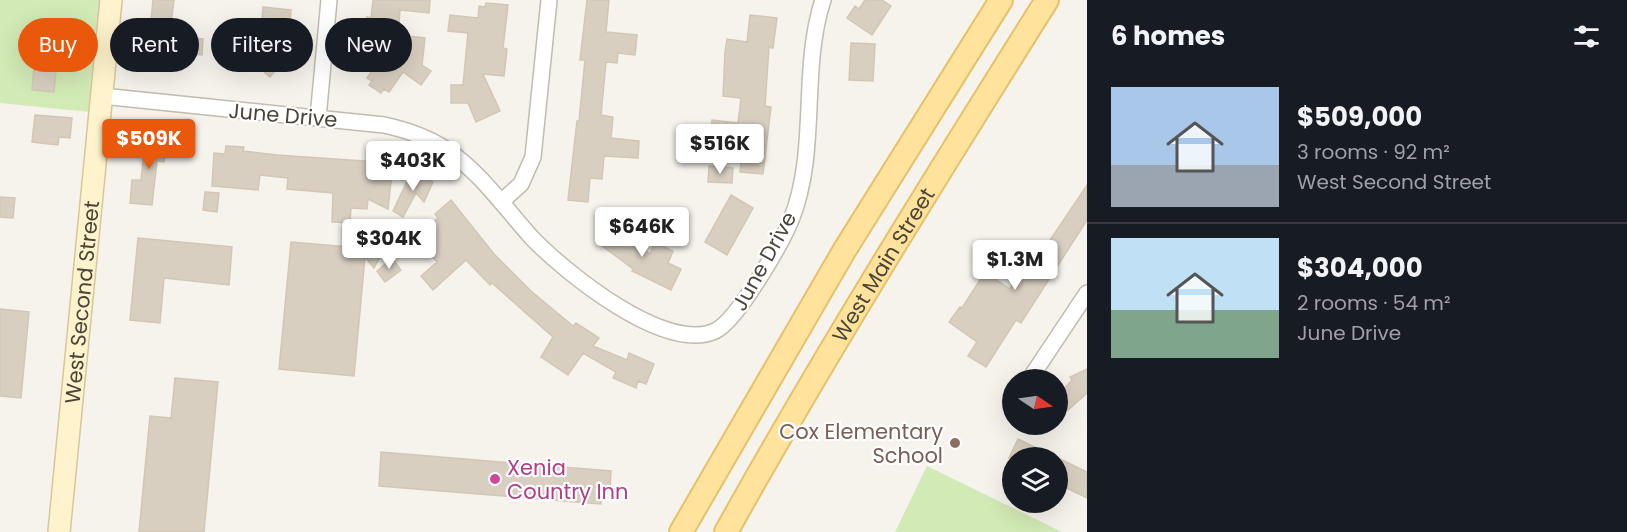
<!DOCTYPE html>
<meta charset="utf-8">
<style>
:root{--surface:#171b24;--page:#20242c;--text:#f1f3f6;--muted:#9ea1a6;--line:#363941;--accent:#ea580c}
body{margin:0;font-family:Poppins,sans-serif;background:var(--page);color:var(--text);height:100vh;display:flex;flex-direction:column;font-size:22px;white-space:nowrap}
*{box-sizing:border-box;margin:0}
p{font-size:20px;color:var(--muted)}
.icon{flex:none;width:33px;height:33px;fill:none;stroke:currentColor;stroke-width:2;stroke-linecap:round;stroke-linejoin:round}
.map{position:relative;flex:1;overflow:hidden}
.details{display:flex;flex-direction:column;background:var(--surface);width:540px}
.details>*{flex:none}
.banner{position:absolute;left:18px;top:18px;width:570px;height:54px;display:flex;gap:12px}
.needle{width:39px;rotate:103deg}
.controls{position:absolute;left:1002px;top:369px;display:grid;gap:12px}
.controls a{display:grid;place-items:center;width:66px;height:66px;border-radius:50%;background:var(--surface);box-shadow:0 6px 24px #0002;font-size:30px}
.price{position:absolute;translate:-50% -51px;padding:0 14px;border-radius:6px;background:#fff;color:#222;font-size:20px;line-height:39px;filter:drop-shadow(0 2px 3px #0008)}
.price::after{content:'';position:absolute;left:50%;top:36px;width:18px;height:14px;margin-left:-9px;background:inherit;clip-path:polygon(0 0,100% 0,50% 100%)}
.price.active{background:var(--accent);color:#fff}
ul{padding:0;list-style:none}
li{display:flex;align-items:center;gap:18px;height:150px;padding:0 24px}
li+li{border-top:2px solid var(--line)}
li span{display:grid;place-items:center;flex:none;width:168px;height:120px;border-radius:0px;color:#555}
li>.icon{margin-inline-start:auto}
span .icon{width:72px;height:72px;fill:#fffc;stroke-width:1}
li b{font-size:26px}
h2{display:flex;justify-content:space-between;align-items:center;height:72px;padding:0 24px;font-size:26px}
.pill{padding:0 21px;border-radius:27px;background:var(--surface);box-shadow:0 6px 24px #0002;font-size:21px;line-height:54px}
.pill.active{background:var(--accent);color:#fff}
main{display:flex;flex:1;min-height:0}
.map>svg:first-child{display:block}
.green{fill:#d2eab5}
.building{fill:#d8cfc1;stroke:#d3c7b4;stroke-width:1.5}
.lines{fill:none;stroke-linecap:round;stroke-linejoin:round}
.street-casing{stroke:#c2bbae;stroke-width:18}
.secondary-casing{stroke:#d6c79b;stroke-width:24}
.primary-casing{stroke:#e6c16a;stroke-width:26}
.street{stroke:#fff;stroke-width:15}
.secondary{stroke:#fff3cd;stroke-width:21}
.primary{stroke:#ffe39c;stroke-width:22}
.education-dot{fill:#8d6e63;stroke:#fff;stroke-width:2}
.hotel-dot{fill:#d1479c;stroke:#fff;stroke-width:2}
.labels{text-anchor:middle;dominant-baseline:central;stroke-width:4.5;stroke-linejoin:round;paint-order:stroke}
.street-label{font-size:21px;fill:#4b4439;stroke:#fff}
.education-label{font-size:21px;fill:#785e54;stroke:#fff;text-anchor:end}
.hotel-label{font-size:21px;fill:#b23c85;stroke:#fff;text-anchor:start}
</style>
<main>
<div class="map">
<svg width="1087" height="532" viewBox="0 0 1087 532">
<rect width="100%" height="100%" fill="#f6f3ec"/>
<!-- green -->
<path class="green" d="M0,0h111l-11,113 -100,-10z
M927,466l135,66h-167z"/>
<!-- building -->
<path class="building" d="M153,0h21l-3,24 -20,-2z
M373,0h57l-1,13 -29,-3 -2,25 27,3 -3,27 9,6 -10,14 -18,-13 -14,20 -5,-3 -3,4 -12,-8 3,-4 -5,-3 23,-35 -26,-2 3,-24 4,1z
M587,0h22l-3,32 31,3 -2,20 -17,-2 -1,10 -11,-1 -5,53 12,2 -2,21 28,3 -1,17 -34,-2 -2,23 -12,-1 -2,24 -20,-2 9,-79h2l6,-61h-5z
M865,0h17l9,6 -19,29 -25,-17 8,-12 4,3z
M486,3l22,2 -5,43 4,1 -3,27 -21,-2 17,37 -24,11 -8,-19h-17v-18h12l5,-52 -20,-2 2,-16 28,3 1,-12 6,1z
M263,7l28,3 -2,22 -28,-2z
M750,15l27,3 -4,30 -4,-1 -4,59 6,1 -8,67 -23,-2 3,-31 -32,-2 1,-19 26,3 3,-25 -18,-2 2,-44 2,-13 20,3z
M260,34l27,23 -17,20 -15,-13 -18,-2 2,-18 20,2z
M168,36l35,3 -1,16 -21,-2 5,10 -14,7 -3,-6 -6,4 -8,-16 4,-2 -3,-7z
M851,43l24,1 -2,37 -24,-1z
M34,67l22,2 -2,23 -22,-2z
M35,115l37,3 -2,20 -11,-1 -1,8 -26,-3z
M146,135l20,1 -2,26 -7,-1 -5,44 -22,-2 2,-23h9z
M226,146l18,1 -1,4 34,4 116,8 -5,46 -20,-10 -1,10 -16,-1 -1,15 -18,-1 1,-29 -46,-4 1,-11 -28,-3 -2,15 -46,-4 2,-33 11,1z
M709,166l24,2 -1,15 -24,-1z
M412,171l21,11 -9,20 -8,-9 -13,24 -10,-6z
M1087,185v35l-66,103 -5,-3 -30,47 -18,-11 9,-14 -28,-20 11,-15 2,1 23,-36 25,17 19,-32 7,4z
M205,192l14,1 -2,19 -14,-2z
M731,195l22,13 -26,47 -22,-13z
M0,197l15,1 -2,20 -13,-1z
M451,200l43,54 37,37 42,35 3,-3 23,15 -6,8 34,14 2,-7 25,11 -8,20 -8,-3 -2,7 -23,-10 3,-6 -33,-19 -15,22 -27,-18 12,-20 -61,-54 -2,2 -24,-25 -33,30 -12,-14 16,-14 -21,-24 22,-20 -3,-4z
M610,224l40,30 5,-12 18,9 -5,12 13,6 -10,21 -39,-19 1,-2 -36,-27z
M138,238l94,9 -3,38 -65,-7 -4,45 -30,-3z
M291,242l93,8 -10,18 -9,-11 -11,119 -75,-7z
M392,258l9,12 -16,12 -8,-11z
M0,309l29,3 -8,86 -21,-2z
M1087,369v24l-20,18 -9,-9v-7l14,-15 -2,-3z
M175,378l43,4 -14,150h-65l11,-116 21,2z
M1018,439l39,19h-48z
M381,452l230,19 -1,17 -8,-1 -1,17 -222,-18z
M1058,458l29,14v26l-29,-14z"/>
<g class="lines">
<defs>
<path id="street" d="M102,96l282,29c23,5 44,12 63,25 34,23 58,58 85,88 33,34 133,116 183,93 22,-10 66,-87 76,-111 28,-69 9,-150 32,-220
M318,118l11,-118
M501,202l20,-18 12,-27 16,-157
M1029,380l58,-87"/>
<g id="secondary">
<path id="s1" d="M59,532l52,-532"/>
</g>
<g id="primary">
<path d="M681,532l163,-281 157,-251"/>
<path id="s2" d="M726,532c101,-181 211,-357 321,-532"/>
</g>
</defs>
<!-- street casing -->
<use href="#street" class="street-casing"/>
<!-- secondary casing -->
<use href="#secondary" class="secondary-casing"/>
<!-- primary casing -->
<use href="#primary" class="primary-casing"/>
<!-- street -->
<use href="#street" class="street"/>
<!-- secondary -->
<use href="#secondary" class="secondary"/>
<!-- primary -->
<use href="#primary" class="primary"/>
</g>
<!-- markers -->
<circle class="education-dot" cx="955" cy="443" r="6"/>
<circle class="hotel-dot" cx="495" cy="479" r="6"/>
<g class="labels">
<!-- street labels -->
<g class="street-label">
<text transform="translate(283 115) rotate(5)">June Drive</text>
<text transform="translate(764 261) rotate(-61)">June Drive</text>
<text stroke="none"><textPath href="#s2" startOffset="310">West Main Street</textPath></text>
<text stroke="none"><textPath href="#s1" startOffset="231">West Second Street</textPath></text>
</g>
<!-- education labels -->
<g class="education-label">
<text x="943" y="431">Cox Elementary<tspan x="943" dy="24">School</tspan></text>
</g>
<!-- hotel labels -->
<g class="hotel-label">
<text x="507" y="467">Xenia<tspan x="507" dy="24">Country Inn</tspan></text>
</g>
</g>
</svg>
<div class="controls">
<a><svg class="needle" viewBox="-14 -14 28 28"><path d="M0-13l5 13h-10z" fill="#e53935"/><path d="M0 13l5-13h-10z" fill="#9ea1a6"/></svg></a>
<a><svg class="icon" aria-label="layers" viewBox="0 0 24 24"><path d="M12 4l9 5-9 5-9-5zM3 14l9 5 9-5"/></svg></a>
</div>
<b class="price active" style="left:149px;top:170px">$509K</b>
<b class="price" style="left:720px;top:175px">$516K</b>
<b class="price" style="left:413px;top:192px">$403K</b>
<b class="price" style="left:642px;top:258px">$646K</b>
<b class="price" style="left:389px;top:270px">$304K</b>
<b class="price" style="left:1015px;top:291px">$1.3M</b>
<div class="banner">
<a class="pill active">Buy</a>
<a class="pill">Rent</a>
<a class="pill">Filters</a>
<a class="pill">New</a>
</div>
</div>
<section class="details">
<h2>6 homes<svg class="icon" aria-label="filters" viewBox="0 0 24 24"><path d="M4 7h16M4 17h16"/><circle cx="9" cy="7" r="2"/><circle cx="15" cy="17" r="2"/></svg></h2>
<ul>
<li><span style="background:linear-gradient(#a9c7e8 65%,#9aa5b1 0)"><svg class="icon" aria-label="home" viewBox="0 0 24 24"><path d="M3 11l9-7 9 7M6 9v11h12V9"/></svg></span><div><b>$509,000</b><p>3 rooms · 92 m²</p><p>West Second Street</p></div></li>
<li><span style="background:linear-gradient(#bfe0f5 60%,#7fa58c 0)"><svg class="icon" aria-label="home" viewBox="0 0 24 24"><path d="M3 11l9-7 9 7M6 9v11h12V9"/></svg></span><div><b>$304,000</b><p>2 rooms · 54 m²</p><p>June Drive</p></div></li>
</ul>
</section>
</main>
